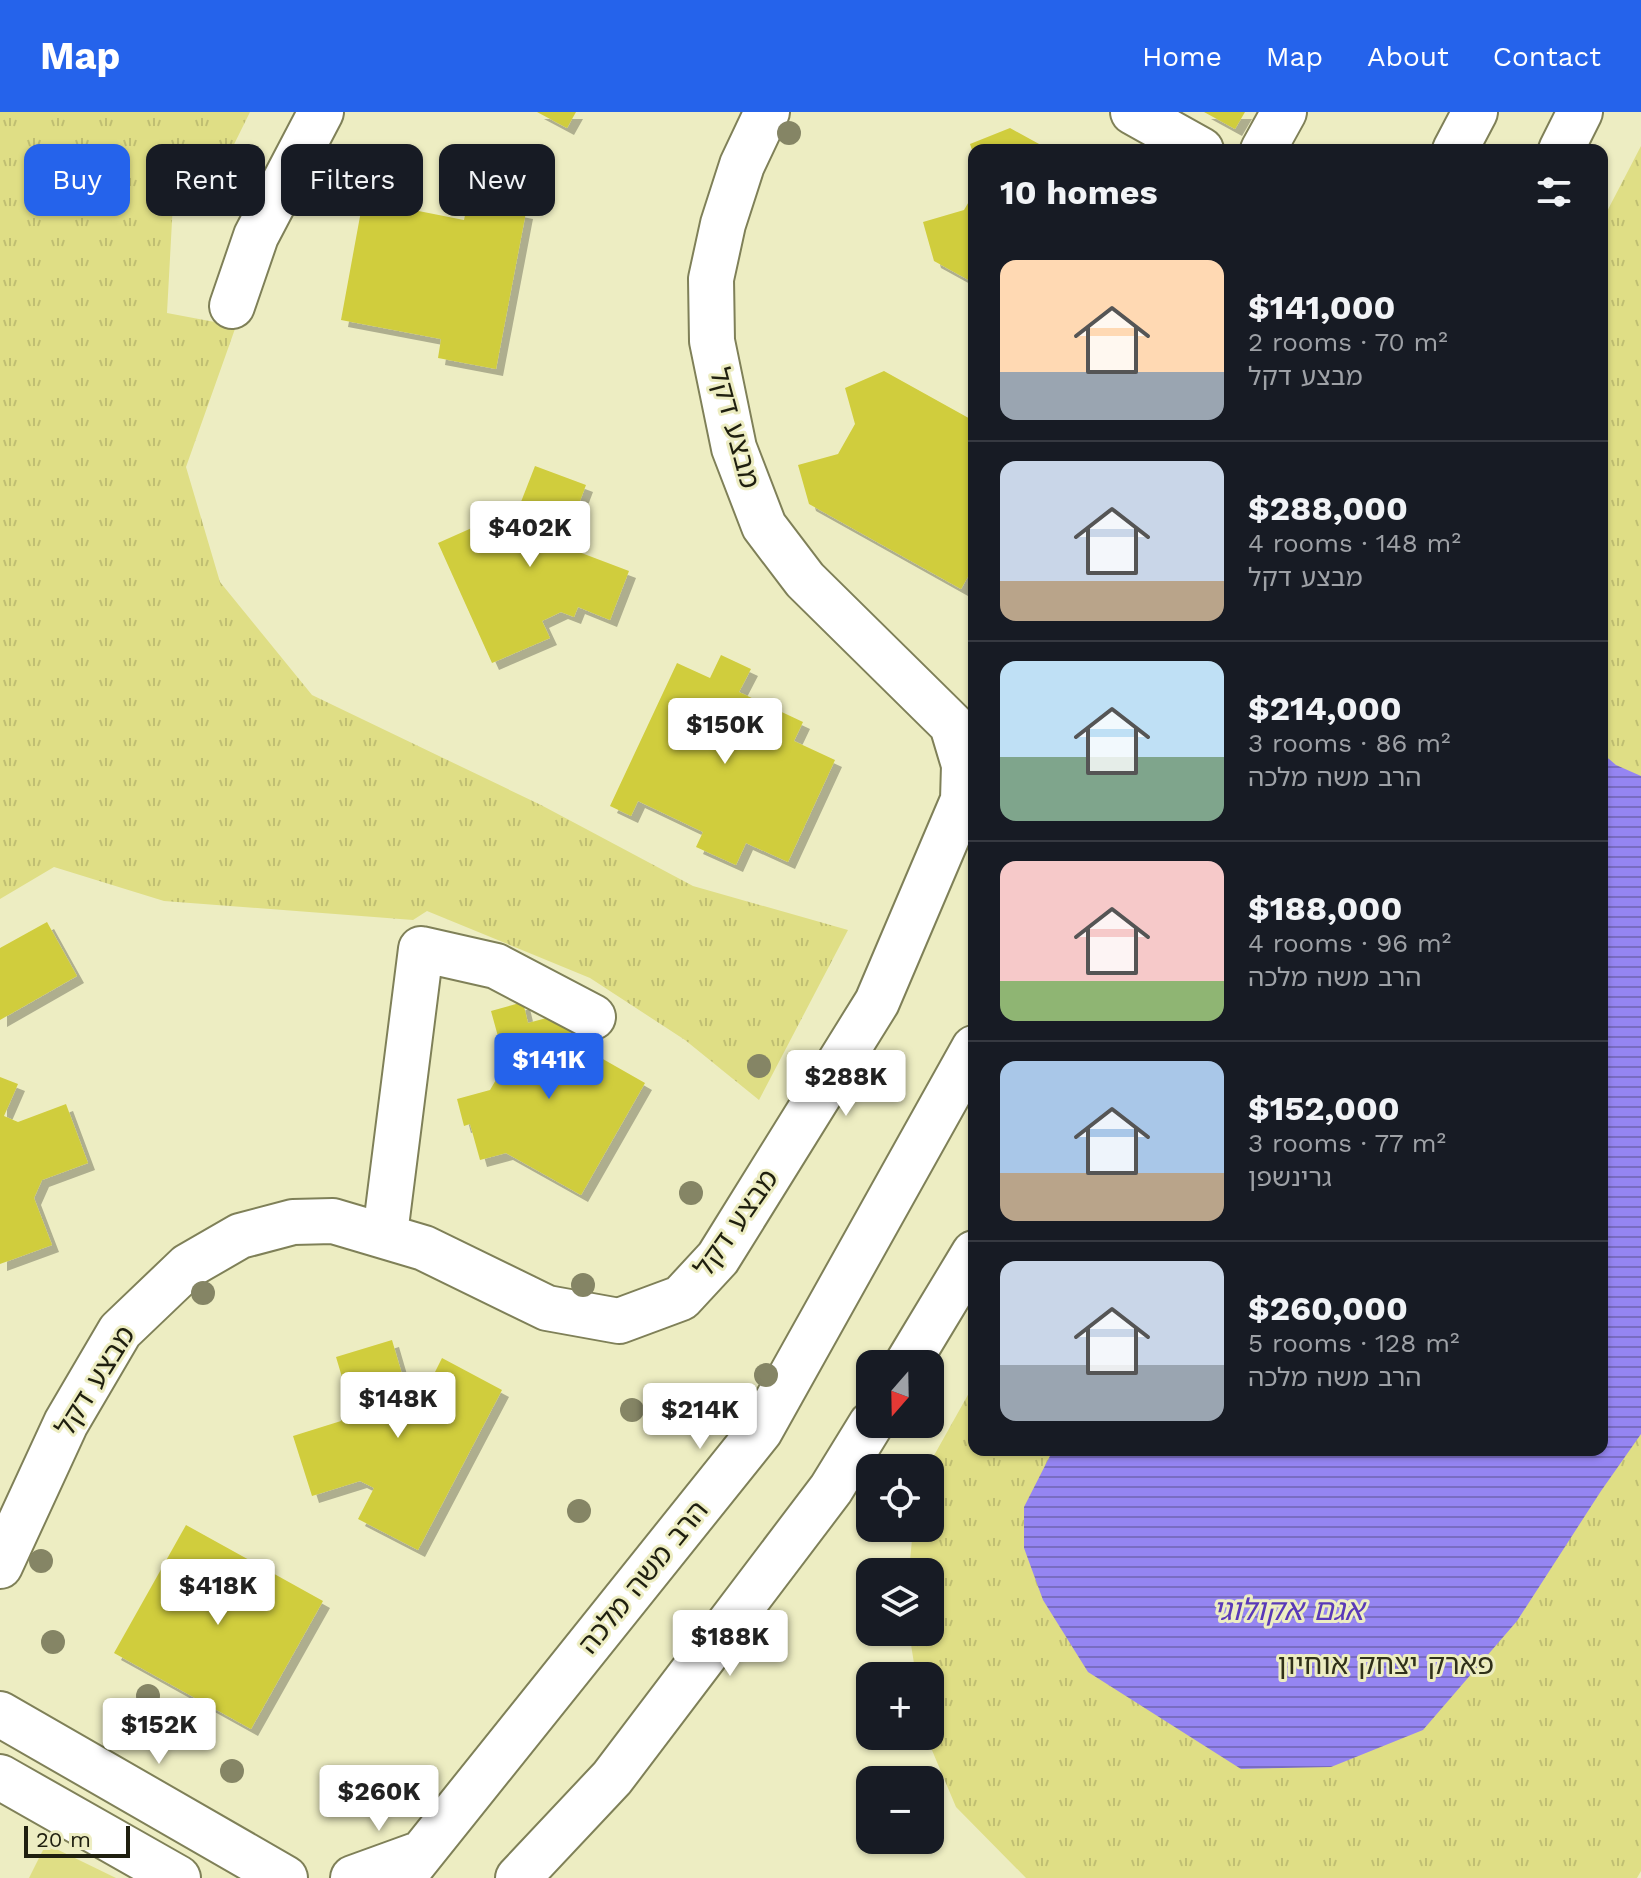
<!DOCTYPE html>
<meta charset="utf-8">
<style>
:root{--surface:#171b24;--page:#20242c;--text:#f1f3f6;--muted:#9ea1a6;--line:#363941;--accent:#2563eb}
body{margin:0;font-family:"Work Sans","Noto Sans Hebrew",sans-serif;background:var(--page);color:var(--text);height:100vh;display:flex;flex-direction:column;font-size:30px;white-space:nowrap}
*{box-sizing:border-box;margin:0}
p{font-size:26px;color:var(--muted)}
.icon{flex:none;width:44px;height:44px;fill:none;stroke:currentColor;stroke-width:2;stroke-linecap:round;stroke-linejoin:round}
.map{position:relative;flex:1;overflow:hidden}
.panel{position:absolute;left:968px;top:32px;width:640px;height:1312px;display:flex;flex-direction:column;background:var(--surface);border-radius:16px;box-shadow:0 2px 6px #0004}
.panel>*{flex:none}
.top-card{position:absolute;left:24px;top:32px;width:760px;height:72px;display:flex;gap:16px}
.needle{width:52px;rotate:200deg}
.controls{position:absolute;left:856px;top:1238px;display:grid;gap:16px}
.controls a{display:grid;place-items:center;width:88px;height:88px;border-radius:16px;background:var(--surface);box-shadow:0 2px 6px #0004;font-size:40px}
.scale{position:absolute;left:24px;bottom:20px;width:106px;box-sizing:border-box;padding-left:8px;border:4px solid #1f1f0f;border-top:0;font-size:22px;line-height:28px;white-space:nowrap;color:#1f1f0f;-webkit-text-stroke:6px #ededc2;paint-order:stroke}
.price{position:absolute;translate:-50% -68px;padding:0 18px;border-radius:8px;background:#fff;color:#222;font-size:26px;line-height:52px;filter:drop-shadow(0 2px 4px #0008)}
.price::after{content:'';position:absolute;left:50%;top:48px;width:24px;height:18px;margin-left:-12px;background:inherit;clip-path:polygon(0 0,100% 0,50% 100%)}
.price.active{background:var(--accent);color:#fff}
ul{padding:0;list-style:none}
li{display:flex;align-items:center;gap:24px;height:200px;padding:0 32px}
li+li{border-top:2px solid var(--line)}
li span{display:grid;place-items:center;flex:none;width:224px;height:160px;border-radius:16px;color:#555}
li>.icon{margin-inline-start:auto}
span .icon{width:96px;height:96px;fill:#fffc;stroke-width:1}
li b{font-size:34px}
h2{display:flex;justify-content:space-between;align-items:center;height:96px;padding:0 32px;font-size:34px}
.tag{padding:0 28px;border-radius:16px;background:var(--surface);box-shadow:0 2px 6px #0004;font-size:28px;line-height:72px}
.tag.active{background:var(--accent);color:#fff}
header{display:flex;align-items:center;gap:48px;box-sizing:border-box;height:112px;padding:0 40px;background:var(--accent);color:#fff}
header strong{font-size:38px}
nav{display:flex;gap:44px;margin-inline-start:auto;font-size:28px}
.map>svg:first-child{display:block}
.grass{fill:url(#grass-tufts)}
.pitch{fill:#dfde85}
.water{fill:url(#water-rules)}
.building{fill:#d0cd3e;filter:url(#shadow)}
.lines{fill:none;stroke-linecap:round;stroke-linejoin:round}
.minor-casing{stroke:#7f8058;stroke-width:48}
.minor{stroke:#fff;stroke-width:44}
.tree{fill:#858565}
.labels{text-anchor:middle;dominant-baseline:central;stroke-width:6;stroke-linejoin:round;paint-order:stroke}
.street-label{font-size:28px;fill:#1f1f0f;stroke:#ededc2}
.park-label{font-size:28px;fill:#303019;stroke:#ededc2}
.water-label{font-size:30px;font-style:italic;fill:#5939b8;stroke:#ededc2}
</style>
<header>
<strong>Map</strong>
<nav><a>Home</a><a>Map</a><a>About</a><a>Contact</a></nav>
</header>
<div class="map">
<svg width="1641" height="1766" viewBox="0 0 1641 1766">
<defs>
<pattern id="grass-tufts" width="24" height="20" patternUnits="userSpaceOnUse" patternTransform="scale(2)"><rect width="24" height="20" fill="#dfde85"/><path d="M3 7l-1-3M5 7V3M7 7l1-3M15 17l-1-3M17 17v-4M19 17l1-3" fill="none" stroke="#bfbe72"/></pattern>
<pattern id="water-rules" width="6" height="5" patternUnits="userSpaceOnUse" patternTransform="scale(2)"><rect width="6" height="5" fill="#9585f2"/><path d="M0 2.5h6" fill="none" stroke="#796cc2"/></pattern>
<filter id="shadow"><feDropShadow dx="7" dy="7" stdDeviation="0" flood-color="#0004"/></filter>
</defs>
<rect width="100%" height="100%" fill="#ededc2"/>
<!-- grass -->
<path class="grass" d="M0,0h250l-38,77 -39,14 -6,110 69,13 -50,141 34,115 92,113 229,110 152,81 155,44 -89,170 -74,-60 -95,-62 -163,-67 -14,9 -249,-19 -110,-34 -54,32z
M1641,34v1725l-4,7h-611l-70,-71 -30,-71h4v-60h-14l-7,-44h21v-60h-21l4,-44h17v-60h-3l47,-84v66h628v-1229z"/>
<!-- pitch -->
<path class="pitch" d="M46,1732l70,34h-87z"/>
<!-- water -->
<path class="water" d="M1602,641l14,12 25,11v658l-40,57 -84,130 -94,109 -92,37 -90,2 -153,-97 -45,-72 -19,-52v-41l29,-57h549z"/>
<!-- building -->
<path class="building" d="M537,0h39l-9,16z
M1204,0h41l-10,17z
M1010,16l40,22h-78l-2,-6z
M974,81v90l-40,-22 -11,-39 41,-12z
M363,88l101,20 4,-19 58,11 -30,157 -58,-11 3,-19 -100,-19z
M884,259l90,50v145l-13,23 -152,-85 -11,-39 40,-11 17,-30 -10,-36z
M535,354l51,19 -23,61 66,25 -19,49 -32,-13 -4,10 -13,-5 -19,9 8,17 -58,25 -54,-120 81,-36z
M721,543l30,14 -12,23 64,30 -9,19 41,19 -47,102 -42,-19 -10,22 -40,-18 7,-15 -65,-31 -7,15 -21,-10 67,-143 33,15z
M47,810l30,54 -77,44v-72z
M523,890l5,21 37,-10 8,29 72,41 -64,112 -75,-42 -26,7 -10,-36 -6,2 -7,-27 33,-9 20,-34 -8,-5 -11,-40z
M0,965l18,7 -14,32 14,6 48,-18 22,59 -46,17 -8,18 18,47 -52,19z
M392,1228l12,41 21,11 17,-34 60,32 -84,160 -60,-31 16,-31 -14,-7 -48,15 -19,-60 48,-15 9,-17 -14,-47z
M186,1413l137,76 -72,128 -137,-76z"/>
<g class="lines">
<defs>
<path id="minor" d="M1133,0l68,38
M1263,38l21,-38
M1455,38l20,-38
M1561,38l19,-38
M232,194l24,-70 65,-124
M385,1122l36,-285 75,17 97,51
M907,1252l67,-111
M0,1454l66,-143 54,-92 68,-65 52,-30 53,-14 40,-1 91,27 123,60 72,13 62,-23 37,-40 159,-256 86,-202 1,-35 -12,-40 -147,-145 -41,-54 -30,-78 -22,-107 -1,-62 12,-55 19,-59 25,-53
M0,1602l285,164
M0,1665l178,101
M353,1766l69,-25
M402,1766l358,-447 214,-383
M518,1766l94,-100 219,-289 40,-65"/>
</defs>
<!-- minor casing -->
<use href="#minor" class="minor-casing"/>
<!-- minor -->
<use href="#minor" class="minor"/>
</g>
<!-- trees -->
<g class="tree">
<circle cx="789" cy="21" r="12"/>
<circle cx="759" cy="954" r="12"/>
<circle cx="691" cy="1081" r="12"/>
<circle cx="583" cy="1173" r="12"/>
<circle cx="203" cy="1181" r="12"/>
<circle cx="766" cy="1263" r="12"/>
<circle cx="632" cy="1298" r="12"/>
<circle cx="579" cy="1399" r="12"/>
<circle cx="41" cy="1449" r="12"/>
<circle cx="53" cy="1530" r="12"/>
<circle cx="148" cy="1584" r="12"/>
<circle cx="232" cy="1659" r="12"/>
</g>
<g class="labels">
<!-- street labels -->
<g class="street-label">
<text transform="translate(735 316) rotate(75)">מבצע דקל</text>
<text transform="translate(736 1111) rotate(-55)">מבצע דקל</text>
<text transform="translate(95 1269) rotate(-58)">מבצע דקל</text>
<text transform="translate(643 1465) rotate(-51)">הרב משה מלכה</text>
</g>
<!-- park labels -->
<g class="park-label">
<text x="1386" y="1552">פארק יצחק אוחיון</text>
</g>
<!-- water labels -->
<g class="water-label">
<text x="1288" y="1497">אגם אקולוגי</text>
</g>
</g>
</svg>
<div class="controls">
<a><svg class="needle" viewBox="-14 -14 28 28"><path d="M0-13l5 13h-10z" fill="#e53935"/><path d="M0 13l5-13h-10z" fill="#9ea1a6"/></svg></a>
<a><svg class="icon" aria-label="locate" viewBox="0 0 24 24"><circle cx="12" cy="12" r="6"/><path d="M12 2v4M12 18v4M2 12h4M18 12h4"/></svg></a>
<a><svg class="icon" aria-label="layers" viewBox="0 0 24 24"><path d="M12 4l9 5-9 5-9-5zM3 14l9 5 9-5"/></svg></a>
<a>+</a>
<a>−</a>
</div>
<div class="scale">20 m</div>
<b class="price" style="left:530px;top:457px">$402K</b>
<b class="price" style="left:725px;top:654px">$150K</b>
<b class="price active" style="left:549px;top:989px">$141K</b>
<b class="price" style="left:846px;top:1006px">$288K</b>
<b class="price" style="left:398px;top:1328px">$148K</b>
<b class="price" style="left:700px;top:1339px">$214K</b>
<b class="price" style="left:218px;top:1515px">$418K</b>
<b class="price" style="left:730px;top:1566px">$188K</b>
<b class="price" style="left:159px;top:1654px">$152K</b>
<b class="price" style="left:379px;top:1721px">$260K</b>
<div class="top-card">
<a class="tag active">Buy</a>
<a class="tag">Rent</a>
<a class="tag">Filters</a>
<a class="tag">New</a>
</div>
<section class="panel">
<h2>10 homes<svg class="icon" aria-label="filters" viewBox="0 0 24 24"><path d="M4 7h16M4 17h16"/><circle cx="9" cy="7" r="2"/><circle cx="15" cy="17" r="2"/></svg></h2>
<ul>
<li><span style="background:linear-gradient(#ffd9b3 70%,#9aa5b1 0)"><svg class="icon" aria-label="home" viewBox="0 0 24 24"><path d="M3 11l9-7 9 7M6 9v11h12V9"/></svg></span><div><b>$141,000</b><p>2 rooms · 70 m²</p><p>מבצע דקל</p></div></li>
<li><span style="background:linear-gradient(#c9d6e8 75%,#b9a48a 0)"><svg class="icon" aria-label="home" viewBox="0 0 24 24"><path d="M3 11l9-7 9 7M6 9v11h12V9"/></svg></span><div><b>$288,000</b><p>4 rooms · 148 m²</p><p>מבצע דקל</p></div></li>
<li><span style="background:linear-gradient(#bfe0f5 60%,#7fa58c 0)"><svg class="icon" aria-label="home" viewBox="0 0 24 24"><path d="M3 11l9-7 9 7M6 9v11h12V9"/></svg></span><div><b>$214,000</b><p>3 rooms · 86 m²</p><p>הרב משה מלכה</p></div></li>
<li><span style="background:linear-gradient(#f6c9c9 75%,#8fb573 0)"><svg class="icon" aria-label="home" viewBox="0 0 24 24"><path d="M3 11l9-7 9 7M6 9v11h12V9"/></svg></span><div><b>$188,000</b><p>4 rooms · 96 m²</p><p>הרב משה מלכה</p></div></li>
<li><span style="background:linear-gradient(#a9c7e8 70%,#b9a48a 0)"><svg class="icon" aria-label="home" viewBox="0 0 24 24"><path d="M3 11l9-7 9 7M6 9v11h12V9"/></svg></span><div><b>$152,000</b><p>3 rooms · 77 m²</p><p>גרינשפן</p></div></li>
<li><span style="background:linear-gradient(#c9d6e8 65%,#9aa5b1 0)"><svg class="icon" aria-label="home" viewBox="0 0 24 24"><path d="M3 11l9-7 9 7M6 9v11h12V9"/></svg></span><div><b>$260,000</b><p>5 rooms · 128 m²</p><p>הרב משה מלכה</p></div></li>
</ul>
</section>
</div>
